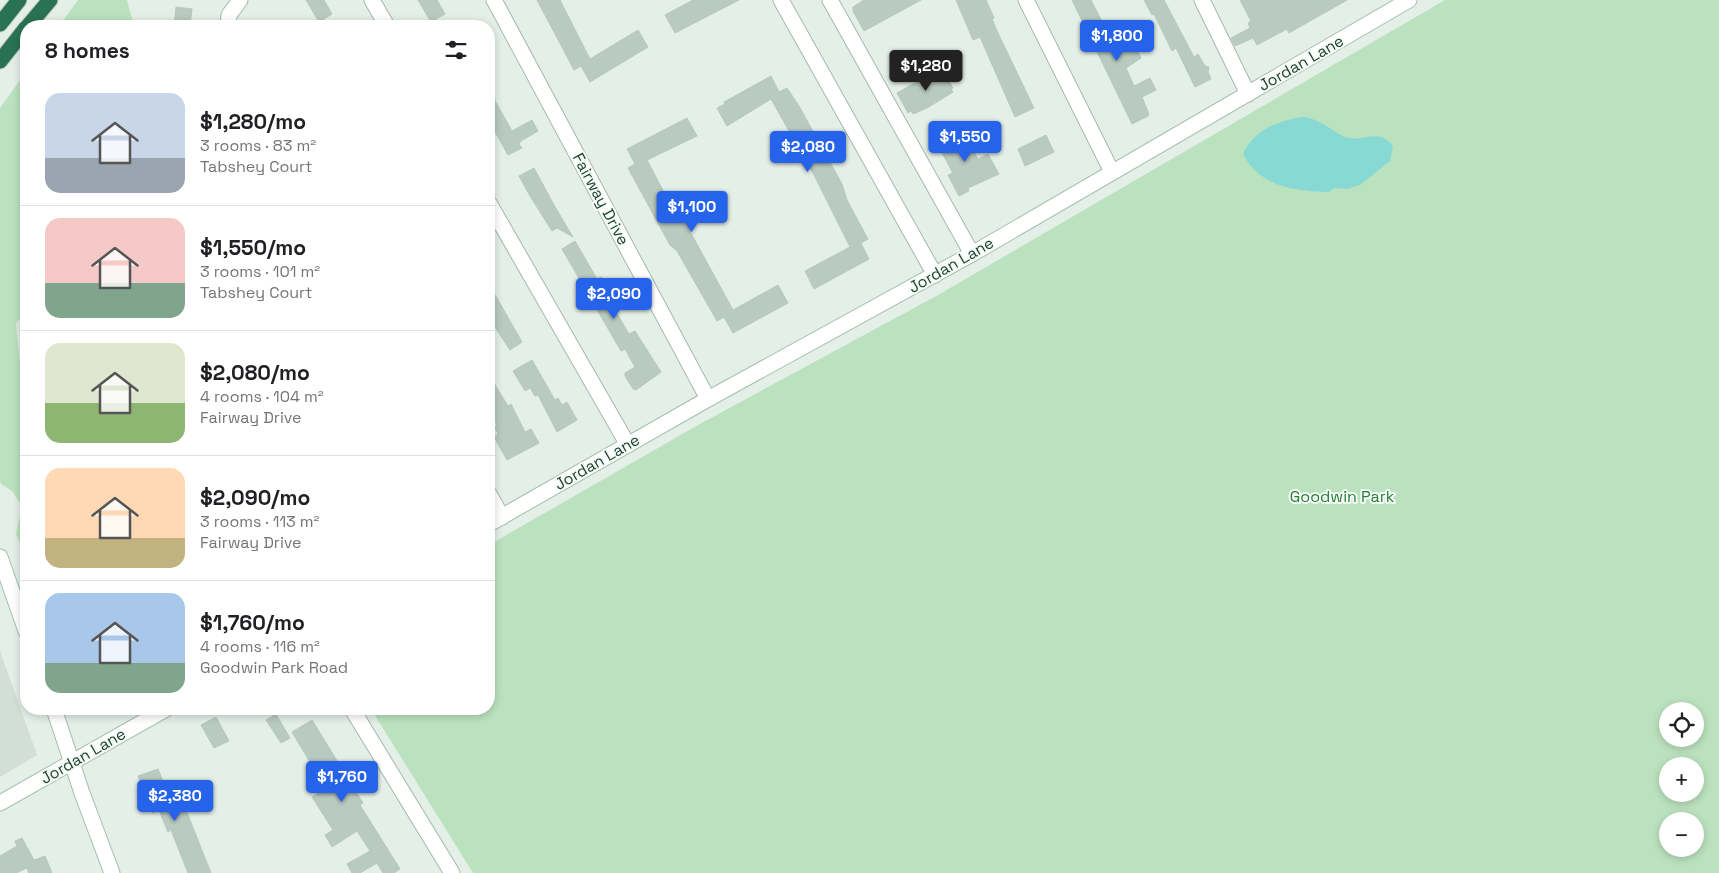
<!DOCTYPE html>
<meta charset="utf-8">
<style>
:root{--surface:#fff;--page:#f2f2f2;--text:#202124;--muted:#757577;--line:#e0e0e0;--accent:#2563eb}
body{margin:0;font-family:"Space Grotesk",sans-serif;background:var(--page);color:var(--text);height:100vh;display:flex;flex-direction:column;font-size:19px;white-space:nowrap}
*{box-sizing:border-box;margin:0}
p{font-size:16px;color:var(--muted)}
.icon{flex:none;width:28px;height:28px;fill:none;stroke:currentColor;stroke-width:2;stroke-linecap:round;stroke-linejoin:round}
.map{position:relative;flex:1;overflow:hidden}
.panel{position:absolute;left:20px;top:20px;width:475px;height:695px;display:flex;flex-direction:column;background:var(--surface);border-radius:20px;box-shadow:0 2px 8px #0003}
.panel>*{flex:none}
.fabs{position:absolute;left:1659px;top:702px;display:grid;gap:10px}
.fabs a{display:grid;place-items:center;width:45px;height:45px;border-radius:50%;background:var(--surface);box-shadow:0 2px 8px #0003;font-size:25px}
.price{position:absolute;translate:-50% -42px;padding:0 11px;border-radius:5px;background:var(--accent);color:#fff;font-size:16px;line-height:32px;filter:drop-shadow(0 1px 2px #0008)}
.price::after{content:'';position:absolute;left:50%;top:30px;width:15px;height:11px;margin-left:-8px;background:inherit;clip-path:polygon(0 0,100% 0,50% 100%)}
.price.on{background:#222;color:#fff}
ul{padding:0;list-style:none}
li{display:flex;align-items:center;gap:15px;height:125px;padding:0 25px}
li+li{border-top:1px solid var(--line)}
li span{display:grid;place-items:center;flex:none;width:140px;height:100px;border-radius:15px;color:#555}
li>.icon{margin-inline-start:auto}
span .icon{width:60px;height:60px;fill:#fffc;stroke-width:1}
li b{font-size:21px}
h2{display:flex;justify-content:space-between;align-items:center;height:60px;padding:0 25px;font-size:21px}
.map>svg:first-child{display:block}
.built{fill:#d2dfd6}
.green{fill:#bbe2be;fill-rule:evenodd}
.water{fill:#88d8d4}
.building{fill:#b9cac0;stroke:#b6c9bd}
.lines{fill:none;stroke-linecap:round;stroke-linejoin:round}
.street-casing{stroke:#a6b8ae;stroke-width:17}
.secondary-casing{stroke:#a4bfb0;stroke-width:17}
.highway-casing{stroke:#c1cac6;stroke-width:17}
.street{stroke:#fff;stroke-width:15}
.secondary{stroke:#fff;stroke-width:15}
.highway{stroke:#2a7254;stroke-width:15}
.labels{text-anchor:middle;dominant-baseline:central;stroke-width:4;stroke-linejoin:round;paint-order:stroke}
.street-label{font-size:16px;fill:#214333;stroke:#f5fbf7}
.park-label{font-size:16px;fill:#277e37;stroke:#f5fbf7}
</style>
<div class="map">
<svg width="1719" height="873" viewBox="0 0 1719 873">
<rect width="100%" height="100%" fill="#e4efe8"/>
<!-- built -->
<path class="built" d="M0,651l37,104 -37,22z"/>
<!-- green -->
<path class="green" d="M78,0h49l7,26h-75z
M1445,0h274v873h-1246l-102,-164h118v-164l209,-120 240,-130zM1668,711h27v28h-27zM1668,766h27v28h-27zM1668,821h27v28h-27z
M26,72v240l-10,11 6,63 4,20v152l-10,-24 6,-28 -10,-15 -11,-7 -1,-3v-373z"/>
<!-- water -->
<path class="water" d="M1302,117c23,2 32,18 47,21 18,3 30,-10 44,8l-3,15 -30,24 -13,4 -13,-1 -5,4c-34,-1 -69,-5 -86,-38 11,-24 34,-33 59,-37z"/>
<!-- building -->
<path class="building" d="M306,0h18l8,14 -13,8z
M418,0h19l8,14 -14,8z
M537,0h23l30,59 48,-29 10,17 -58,35 -9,-16 -7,4z
M693,0h46l-64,33 -10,-18z
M864,0h57l-57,31 -11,-20v-4z
M956,0h30l8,18 -2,1 6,14 36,75 -19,9 -35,-80 -7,3z
M1072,0h19l21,41 15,-7 6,12 2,-1 6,13 -15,10 8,18 16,-8 6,12 -14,7 7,17 -1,2 -16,8z
M1144,0h20l30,57 4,-3 7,12 4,1 -1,5 3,7 -16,8 -19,-39 -4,3 -18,-37 -2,1z
M1240,0h107l-58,33 -2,-4 -30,16 -4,-7 -18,8 -4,-8 19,-10 -2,-5 3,-2z
M176,7l16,2 -2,17h-16z
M942,68l11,20 -2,1 2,3 -26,16 -14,6 -2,-3 -3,2 -11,-20z
M771,76l8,16 8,-4 12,18 43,78 5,16 21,39 -7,4 8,16 -55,30 -9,-18 45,-24 -36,-72 -43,-76 -44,27 -10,-18 8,-4 -1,-2z
M489,90l23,41 20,-11 6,11 -17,10 -2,3 3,4 -14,7 -19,-34z
M687,118l10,18 -50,24 20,38 6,8 2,-2 58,106 45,-25 10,18 -55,30 -9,-16 -7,4 -40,-70 -7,-6 -42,-77 7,-4 -8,-15z
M960,128l18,31 10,-5 11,20 -31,14 1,3 -10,5 -11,-21 5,-2 -17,-31z
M1046,135l8,17 -29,14 -7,-17z
M534,168l20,37 19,32 -16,-9 -5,3 -22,-35 -11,-20z
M575,241l22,38 4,-2 12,20 -4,3 20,34 6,-3 26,41 -25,18 -3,-1 -8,-13v-3l10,-6 -10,-18 -4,2 -59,-102z
M489,284l33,58 -12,8 -21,-32z
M532,360l23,40 3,-2 4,7 5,-3 10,18 -20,12 -19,-37 -3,1 -5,-8 -5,3 -12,-20z
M489,375l19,31 3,-2 14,28 6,-3 8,14 -32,17 -13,-23 4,-3 -4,-7 3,-2 -8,-14z
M276,714l14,24 -9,5 -15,-23z
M216,717l13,24 -15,7 -13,-23z
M312,720l51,83 -3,2 40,64 -6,4h-11l-6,-10 -17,10h-8l-5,-9 23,-13 -13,-20 -25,16 -7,-12 8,-5 -21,-33 14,-8 -34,-57z
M158,769l14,35 10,-4 29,73h-23l-17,-43 -3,2 -9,-22 -6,3 -15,-37z
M22,838l12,22 11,-4 7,17h-23l-2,-5 -11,5h-16v-17l17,-10 -2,-5z"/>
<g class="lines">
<defs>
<path id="street" d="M372,0l15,26
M494,0l214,399
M781,0l154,275
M830,0l142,254
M1026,0l86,172
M1202,0l46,94
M228,26l1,-11 11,-15
M489,203l139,242
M489,494l13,23
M352,709l100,164"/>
<path id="secondary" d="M489,524l219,-125 264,-145 437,-254
M0,557l26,74
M54,709l28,84 30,80
M0,803l166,-94"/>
<path id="highway" d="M0,24l19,-24
M28,26l22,-26
M0,61l26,-33"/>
</defs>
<!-- street casing -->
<use href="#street" class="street-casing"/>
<!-- secondary casing -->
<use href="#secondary" class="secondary-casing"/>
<!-- highway casing -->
<use href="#highway" class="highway-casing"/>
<!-- street -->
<use href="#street" class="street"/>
<!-- secondary -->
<use href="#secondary" class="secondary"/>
<!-- highway -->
<use href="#highway" class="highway"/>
</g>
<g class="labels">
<!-- street labels -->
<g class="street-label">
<text transform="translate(1301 63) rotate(-30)">Jordan Lane</text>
<text transform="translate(601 199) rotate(62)">Fairway Drive</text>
<text transform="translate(951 265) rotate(-30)">Jordan Lane</text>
<text transform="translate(597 462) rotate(-30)">Jordan Lane</text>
<text transform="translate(83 756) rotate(-30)">Jordan Lane</text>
</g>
<!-- park labels -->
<g class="park-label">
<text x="1342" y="496">Goodwin Park</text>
</g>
</g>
</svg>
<div class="fabs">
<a><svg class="icon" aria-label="locate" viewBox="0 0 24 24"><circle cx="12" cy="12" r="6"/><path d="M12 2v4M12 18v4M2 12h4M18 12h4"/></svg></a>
<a>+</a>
<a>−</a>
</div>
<b class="price" style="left:1117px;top:62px">$1,800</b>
<b class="price on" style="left:926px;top:92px">$1,280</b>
<b class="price" style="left:965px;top:163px">$1,550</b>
<b class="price" style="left:808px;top:173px">$2,080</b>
<b class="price" style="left:692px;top:233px">$1,100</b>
<b class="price" style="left:614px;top:320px">$2,090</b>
<b class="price" style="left:342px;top:803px">$1,760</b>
<b class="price" style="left:175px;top:822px">$2,380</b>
<section class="panel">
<h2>8 homes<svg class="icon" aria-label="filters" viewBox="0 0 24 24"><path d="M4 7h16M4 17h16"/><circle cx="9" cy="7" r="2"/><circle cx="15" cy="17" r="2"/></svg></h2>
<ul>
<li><span style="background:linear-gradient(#c9d6e8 65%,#9aa5b1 0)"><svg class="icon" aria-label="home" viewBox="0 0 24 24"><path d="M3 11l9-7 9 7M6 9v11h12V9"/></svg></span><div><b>$1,280/mo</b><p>3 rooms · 83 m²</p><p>Tabshey Court</p></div></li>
<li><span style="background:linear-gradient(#f6c9c9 65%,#7fa58c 0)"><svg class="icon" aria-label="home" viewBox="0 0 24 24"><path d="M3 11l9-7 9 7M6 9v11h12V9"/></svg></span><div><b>$1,550/mo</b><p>3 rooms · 101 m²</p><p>Tabshey Court</p></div></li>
<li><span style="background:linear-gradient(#dfe7d0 60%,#8fb573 0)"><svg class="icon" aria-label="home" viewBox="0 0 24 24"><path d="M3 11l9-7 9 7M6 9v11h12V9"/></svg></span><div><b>$2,080/mo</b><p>4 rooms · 104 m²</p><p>Fairway Drive</p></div></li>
<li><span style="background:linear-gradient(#ffd9b3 70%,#c2b280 0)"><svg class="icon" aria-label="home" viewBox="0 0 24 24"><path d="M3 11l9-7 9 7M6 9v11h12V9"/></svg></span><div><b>$2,090/mo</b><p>3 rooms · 113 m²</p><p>Fairway Drive</p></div></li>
<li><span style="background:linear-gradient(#a9c7e8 70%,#7fa58c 0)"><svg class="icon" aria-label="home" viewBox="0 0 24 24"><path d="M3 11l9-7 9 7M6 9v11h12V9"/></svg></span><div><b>$1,760/mo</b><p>4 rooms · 116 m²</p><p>Goodwin Park Road</p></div></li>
</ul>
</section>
</div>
